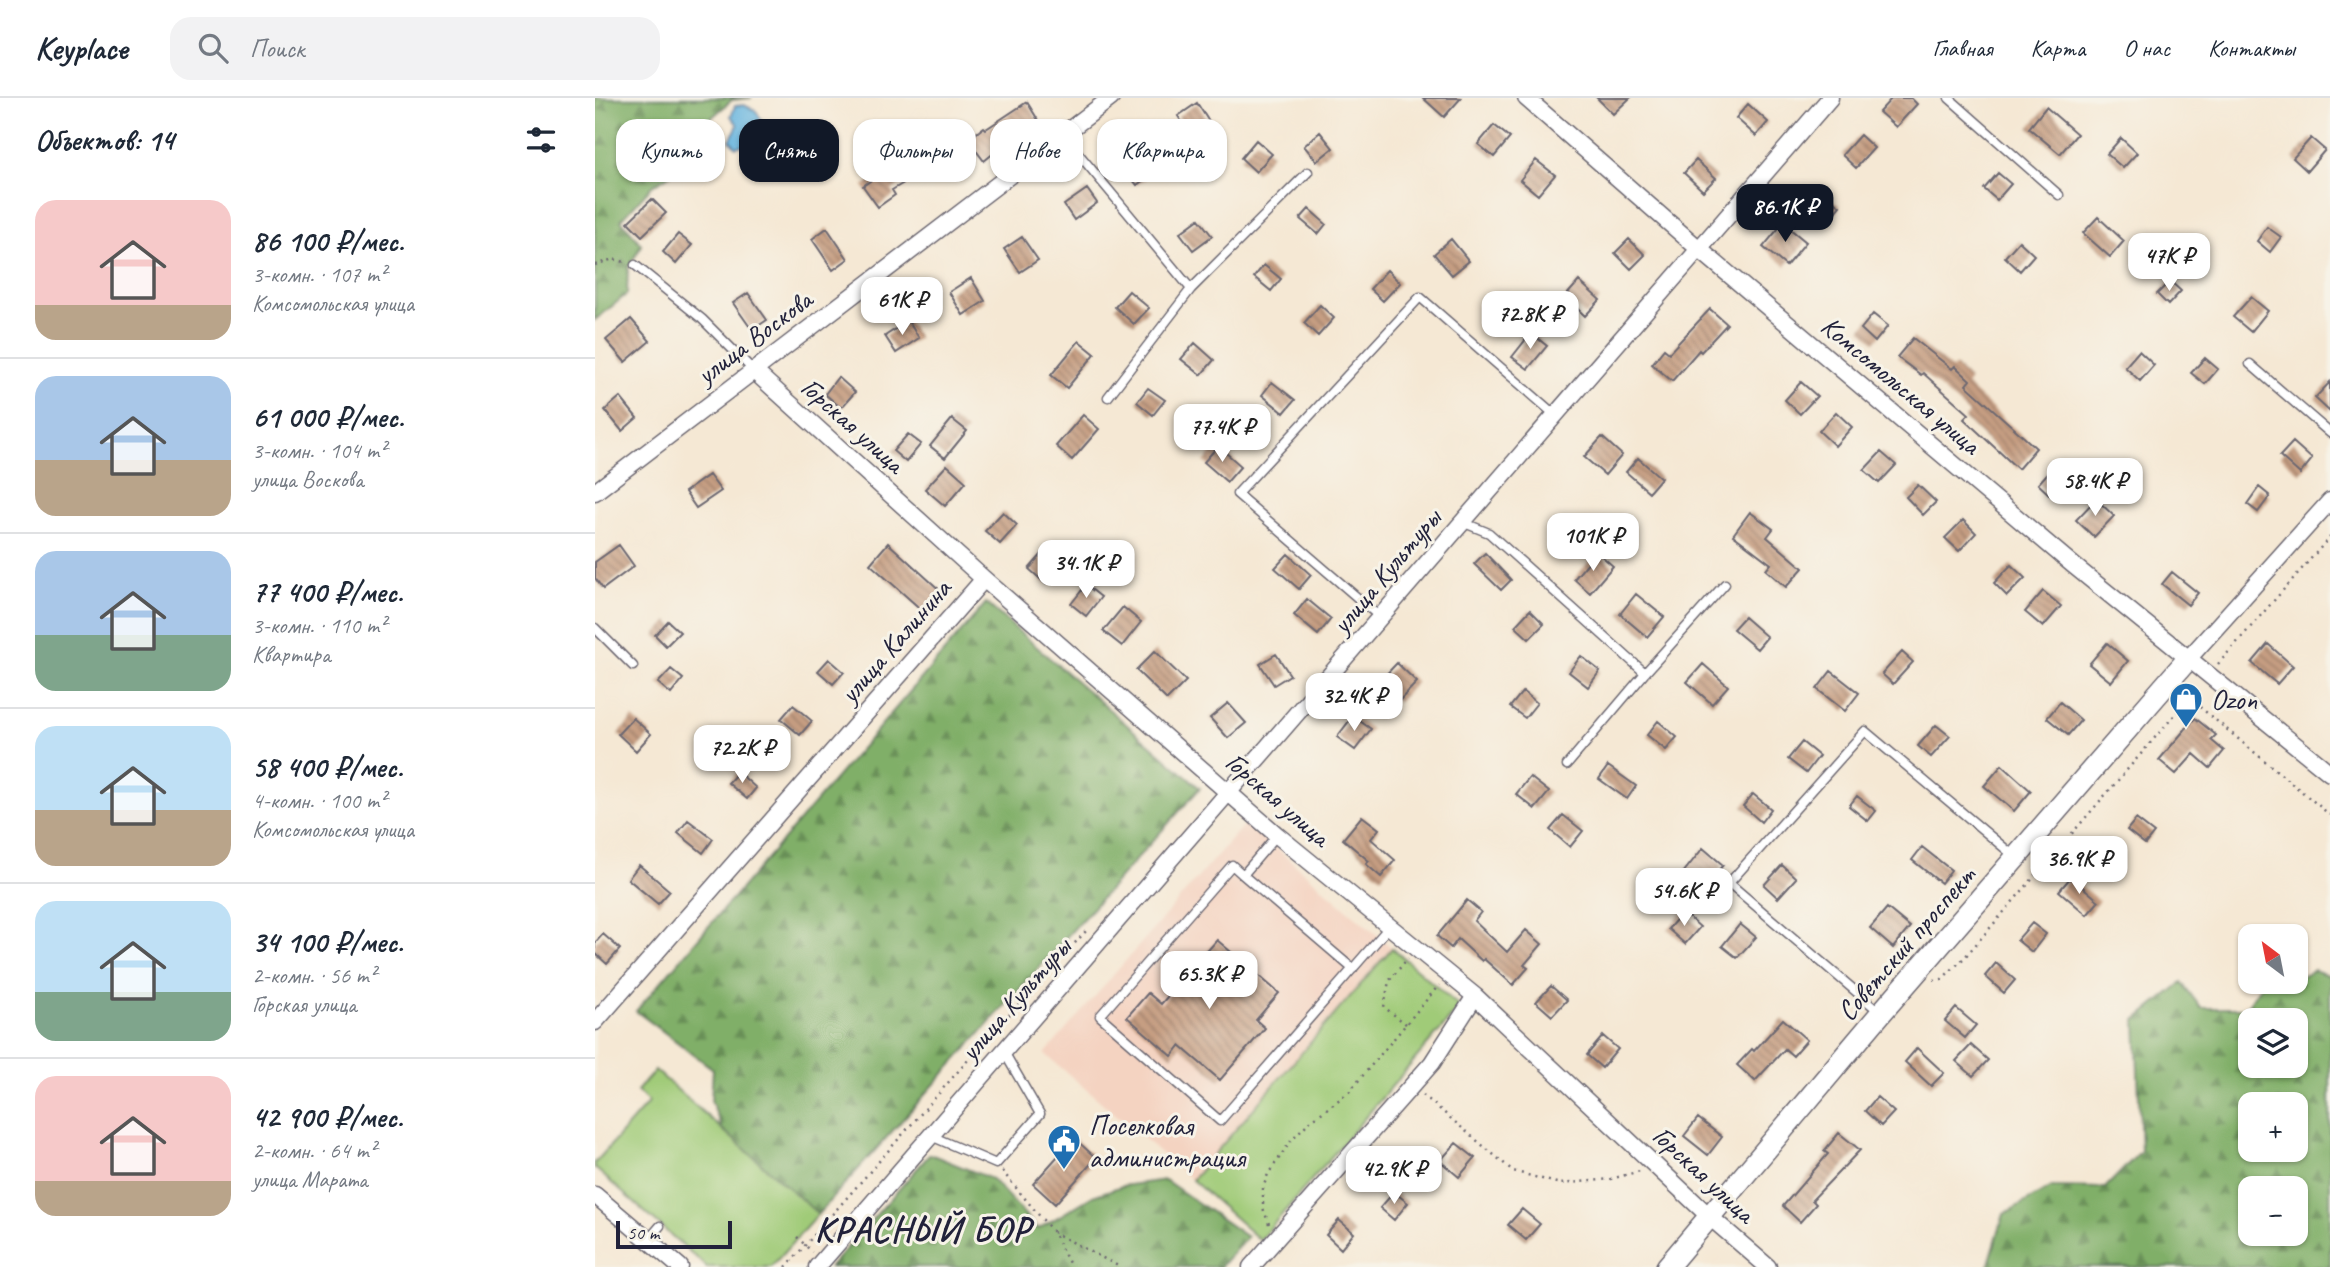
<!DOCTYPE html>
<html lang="ru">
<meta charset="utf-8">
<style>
:root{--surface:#fff;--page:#f2f2f3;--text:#1f2937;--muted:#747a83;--line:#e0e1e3;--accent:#111827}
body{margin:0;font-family:Caveat,sans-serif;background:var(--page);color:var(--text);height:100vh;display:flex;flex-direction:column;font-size:26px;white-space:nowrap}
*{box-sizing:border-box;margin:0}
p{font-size:23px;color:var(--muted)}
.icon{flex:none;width:38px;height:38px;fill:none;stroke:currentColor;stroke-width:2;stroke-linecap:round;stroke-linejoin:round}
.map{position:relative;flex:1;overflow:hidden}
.details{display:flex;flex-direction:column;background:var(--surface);width:595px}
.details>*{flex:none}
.hud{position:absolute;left:21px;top:21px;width:665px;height:63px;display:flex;gap:14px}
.needle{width:46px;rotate:328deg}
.tools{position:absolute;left:1643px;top:826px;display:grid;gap:14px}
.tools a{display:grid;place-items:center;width:70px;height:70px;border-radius:14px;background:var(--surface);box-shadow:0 2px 5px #0004;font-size:35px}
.scale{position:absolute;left:21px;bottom:18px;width:116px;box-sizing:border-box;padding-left:7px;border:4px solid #22223b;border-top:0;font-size:19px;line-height:24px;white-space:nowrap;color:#22223b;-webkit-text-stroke:5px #f7f3e8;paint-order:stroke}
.price{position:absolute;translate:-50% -60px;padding:0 16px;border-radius:14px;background:#fff;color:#222;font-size:23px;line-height:46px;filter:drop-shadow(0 2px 4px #0008)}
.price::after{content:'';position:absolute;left:50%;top:42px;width:21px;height:16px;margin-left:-10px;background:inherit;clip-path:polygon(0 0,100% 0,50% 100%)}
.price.active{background:var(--accent);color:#fff}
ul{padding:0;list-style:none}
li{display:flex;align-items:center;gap:21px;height:175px;padding:0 35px}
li+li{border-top:2px solid var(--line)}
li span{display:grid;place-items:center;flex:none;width:196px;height:140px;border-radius:21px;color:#555}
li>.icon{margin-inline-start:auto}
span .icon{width:84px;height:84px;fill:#fffc;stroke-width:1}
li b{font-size:30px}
h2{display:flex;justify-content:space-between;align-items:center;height:84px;padding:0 35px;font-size:30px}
.chip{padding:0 24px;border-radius:21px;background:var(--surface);box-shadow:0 2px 5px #0004;font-size:24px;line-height:63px}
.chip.active{background:var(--accent);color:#fff}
header{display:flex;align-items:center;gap:42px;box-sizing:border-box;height:98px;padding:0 35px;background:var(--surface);border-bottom:2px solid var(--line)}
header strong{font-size:33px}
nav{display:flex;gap:38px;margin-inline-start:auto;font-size:24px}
.search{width:490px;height:63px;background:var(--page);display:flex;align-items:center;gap:18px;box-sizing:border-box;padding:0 24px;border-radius:21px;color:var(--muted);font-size:26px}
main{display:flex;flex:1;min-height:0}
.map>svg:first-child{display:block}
.built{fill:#f4d3c1}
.forest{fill:url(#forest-firs);stroke:#516852;stroke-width:2;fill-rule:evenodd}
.park{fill:#a0cb78;stroke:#61765a;stroke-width:2}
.water{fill:#65b4df;stroke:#446b8d;stroke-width:2}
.building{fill:url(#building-back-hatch)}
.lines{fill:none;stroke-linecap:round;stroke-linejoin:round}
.service-casing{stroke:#6c6771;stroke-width:11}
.minor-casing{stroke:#6c6771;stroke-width:19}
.tertiary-casing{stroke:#6c6771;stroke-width:24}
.path{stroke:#6c6771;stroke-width:2.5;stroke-dasharray:2 5;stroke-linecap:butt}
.service{stroke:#fff;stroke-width:8}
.minor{stroke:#fff;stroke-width:16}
.tertiary{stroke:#fff;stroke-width:21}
.labels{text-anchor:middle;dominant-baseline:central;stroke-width:6;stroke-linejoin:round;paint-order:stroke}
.street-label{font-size:28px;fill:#22223b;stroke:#f7f3e8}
.poi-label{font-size:28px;fill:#22223b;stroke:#f7f3e8;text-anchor:start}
.district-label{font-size:35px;font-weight:bold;letter-spacing:2px;fill:#22223b;stroke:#f7f3e8}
</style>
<header>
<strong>Keyplace</strong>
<div class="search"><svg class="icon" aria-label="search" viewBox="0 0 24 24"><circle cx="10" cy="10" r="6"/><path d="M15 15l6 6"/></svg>Поиск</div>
<nav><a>Главная</a><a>Карта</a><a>О нас</a><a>Контакты</a></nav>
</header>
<main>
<section class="details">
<h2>Объектов: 14<svg class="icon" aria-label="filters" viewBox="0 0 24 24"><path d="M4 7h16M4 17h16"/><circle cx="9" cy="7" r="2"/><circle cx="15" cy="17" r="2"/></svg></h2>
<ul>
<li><span style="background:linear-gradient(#f6c9c9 75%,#b9a48a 0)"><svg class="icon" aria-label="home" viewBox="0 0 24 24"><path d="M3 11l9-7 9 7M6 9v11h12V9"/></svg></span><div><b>86 100 ₽/мес.</b><p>3-комн. · 107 m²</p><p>Комсомольская улица</p></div></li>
<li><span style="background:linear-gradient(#a9c7e8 60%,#b9a48a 0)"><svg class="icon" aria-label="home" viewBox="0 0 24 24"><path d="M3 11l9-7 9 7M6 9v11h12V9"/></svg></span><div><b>61 000 ₽/мес.</b><p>3-комн. · 104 m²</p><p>улица Воскова</p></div></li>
<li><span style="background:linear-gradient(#a9c7e8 60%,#7fa58c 0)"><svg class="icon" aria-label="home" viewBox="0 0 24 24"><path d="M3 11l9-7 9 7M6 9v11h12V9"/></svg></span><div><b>77 400 ₽/мес.</b><p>3-комн. · 110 m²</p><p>Квартира</p></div></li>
<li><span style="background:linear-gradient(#bfe0f5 60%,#b9a48a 0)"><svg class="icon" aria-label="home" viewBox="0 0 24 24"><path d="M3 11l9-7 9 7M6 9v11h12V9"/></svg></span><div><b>58 400 ₽/мес.</b><p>4-комн. · 100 m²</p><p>Комсомольская улица</p></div></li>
<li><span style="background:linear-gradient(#bfe0f5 65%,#7fa58c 0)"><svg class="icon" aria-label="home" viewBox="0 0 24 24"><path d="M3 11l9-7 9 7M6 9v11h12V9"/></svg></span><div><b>34 100 ₽/мес.</b><p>2-комн. · 56 m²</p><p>Горская улица</p></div></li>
<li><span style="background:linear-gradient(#f6c9c9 75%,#b9a48a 0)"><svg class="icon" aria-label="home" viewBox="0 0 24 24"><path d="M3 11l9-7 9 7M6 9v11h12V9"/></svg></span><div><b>42 900 ₽/мес.</b><p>2-комн. · 64 m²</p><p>улица Марата</p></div></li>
</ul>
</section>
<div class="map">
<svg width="1735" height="1169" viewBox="0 0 1735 1169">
<defs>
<pattern id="forest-firs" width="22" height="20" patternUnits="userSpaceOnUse" patternTransform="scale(1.75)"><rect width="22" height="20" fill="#80af68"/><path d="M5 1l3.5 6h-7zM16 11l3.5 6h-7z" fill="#688e57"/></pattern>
<pattern id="building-back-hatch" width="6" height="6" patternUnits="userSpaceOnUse" patternTransform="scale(1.75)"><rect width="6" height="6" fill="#c69e82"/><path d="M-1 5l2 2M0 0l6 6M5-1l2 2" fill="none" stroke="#a0806c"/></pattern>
</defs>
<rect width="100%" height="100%" fill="#f7f3e8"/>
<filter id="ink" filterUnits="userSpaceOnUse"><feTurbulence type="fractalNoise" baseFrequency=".0143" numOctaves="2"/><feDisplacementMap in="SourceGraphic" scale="14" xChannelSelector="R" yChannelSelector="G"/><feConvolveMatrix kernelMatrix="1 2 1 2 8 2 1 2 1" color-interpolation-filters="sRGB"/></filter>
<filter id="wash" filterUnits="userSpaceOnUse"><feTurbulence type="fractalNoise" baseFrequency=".00686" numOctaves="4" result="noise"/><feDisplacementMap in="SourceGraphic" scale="28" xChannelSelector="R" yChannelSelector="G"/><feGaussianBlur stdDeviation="1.57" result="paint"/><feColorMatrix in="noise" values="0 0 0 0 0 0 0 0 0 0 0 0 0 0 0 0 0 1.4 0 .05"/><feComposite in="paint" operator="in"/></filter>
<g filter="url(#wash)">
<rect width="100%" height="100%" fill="#f5e8d4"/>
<!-- built -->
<path class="built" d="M651,724l146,126 -200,232 -147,-126z"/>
<!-- forest -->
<path class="forest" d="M0,0h157l-20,2 -30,26 8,22 -59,39 -30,33 21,25 -14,23 -1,26 -32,26z
M391,505l214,185 -382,426 -96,-85 -11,-29 2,-31 -77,-58z
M1719,872l16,6v291h-342l16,-53 48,-27 53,1 36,-37 -5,-131 46,-37 19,25h45l17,-26 22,4 11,-4v-2zM1656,922h45v46h-45zM1701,1006v46h-45v-46zM1701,1090v46h-45v-46z
M335,1056l62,25 46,50 55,-33 29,-10 43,-6 82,57 -27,30h-390z"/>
<!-- park -->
<path class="park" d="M797,850l68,59 -200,233 -68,-60z
M60,972l163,144 -47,53h-64l-112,-99v-5l54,-61 -12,-11z"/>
<!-- water -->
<path class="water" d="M149,7l12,6 8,13c-6,14 -13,19 -28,23l-6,-7 8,-15 -7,-9 4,-10z"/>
<g id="blocks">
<!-- building -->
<path class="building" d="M828,0h38l-17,19z
M1002,0h33l-17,16z
M1297,0h19l6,6 -21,23 -17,-15z
M432,4l11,18 -40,26 2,2 -16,13 -16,-21 16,-13 2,2z
M602,5l16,25 -19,13 -16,-25z
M1153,6l20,18 -12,14 -20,-18z
M1451,9l31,27 -17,20 -31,-26z
M899,27l16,13 -16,19 -16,-13z
M725,34l13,16 -16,13 -13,-15z
M1265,37l14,13 -18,20 -14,-13z
M1526,40l16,15 -14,15 -16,-14z
M1716,40l14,12 -18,21 -14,-13z
M661,42l16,14 -16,18 -15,-14z
M318,53l11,20 -32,19 3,5 -17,12 -15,-21 24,-17 -1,-2z
M542,53l17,21 -17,13 -17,-21z
M941,62l19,15 -17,20 -18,-15z
M1101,62l20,18 -13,13 -19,-18z
M1403,75l13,11 -14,16 -13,-11z
M1222,90l23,18 -10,12 -22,-19z
M492,91l10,14 -23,17 -10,-15z
M57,101l14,14 -24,23 -14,-14z
M714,111l17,15 -8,10 -18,-15z
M1503,119l26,24 -14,16 -27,-24z
M604,121l13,17 -19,14 -13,-17z
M1188,125l23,19 -20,24 -23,-19z
M1672,129l14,10 -11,15 -13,-11z
M232,130l21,31 -15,11 -21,-31z
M83,136l14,11 -16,19 -13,-12z
M427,139l16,23 -18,12 -16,-23z
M856,141l18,22 -17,14 -18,-21z
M1034,141l16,16 -14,14 -16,-16z
M1424,143l15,14 -14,16 -15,-14z
M669,167l17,14 -10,12 -17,-14z
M792,172l13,13 -17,18 -13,-12z
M376,180l14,23 -22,14 -14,-23z
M984,183l21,19 -15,16 -20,-19z
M1575,183l11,10 -13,14 -11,-11z
M534,193l20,17 -15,16 -19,-17z
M153,195l19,27 -15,10 -19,-27z
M1656,199l17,14 -17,21 -18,-15z
M725,207l14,13 -16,18 -14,-13z
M1115,211l17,15 -26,28 -2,-2 -27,31 -20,-17 12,-15 5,4z
M1278,216l15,12 -13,16 -14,-13z
M36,221l19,22 -25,21 -19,-22z
M313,223l11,17 -23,15 -11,-17z
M936,235l16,13 -19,23 -16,-12z
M1318,240l39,31 3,-3 15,14 -4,5 70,63 -18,21 -54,-50 5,-5 -46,-41 -2,2 -24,-18z
M484,243l16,13 -28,34 -16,-13z
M600,245l19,17 -13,15 -20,-16z
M1544,253l15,14 -14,16 -15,-14z
M1610,260l13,11 -13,15 -14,-11z
M243,279l17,15 -14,16 -16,-14z
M677,284l23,18 -11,13 -22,-18z
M1206,284l16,14 -17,18 -15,-14z
M1735,284v30l-15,-14z
M553,290l17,12 -12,15 -16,-13z
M25,299l17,21 -15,13 -17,-21z
M1241,314l16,15 -17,19 -16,-15z
M488,317l16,14 -27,31 -16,-14z
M357,321l15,12 -22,27 -15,-12z
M313,336l13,10 -15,18 -13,-11z
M1007,339l20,18 -17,20 -21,-18z
M1698,344l19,17 -12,15 -20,-18z
M623,348l23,20 -14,16 -23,-20z
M1286,354l15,13 -17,18 -15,-13z
M1043,360l23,20 -12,14 -23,-20z
M1461,366l13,12 -18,20 -13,-12z
M352,367l19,17 -21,24 -20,-17z
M114,377l12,16 -25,17 -11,-16z
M1323,387l18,17 -13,13 -17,-18z
M1664,389l11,9 -12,16 -11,-8z
M1501,401l18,17 -20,21 -18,-17z
M408,414l14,13 -17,19 -15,-13z
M1155,414l23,17 -6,8 36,31 -17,19 -20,-17 5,-6 -38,-29z
M1368,422l13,13 -17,18 -14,-13z
M293,445l55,50 -18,20 -55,-49z
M456,446l17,15 -22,25 -17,-15z
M24,447l15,21 -31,23 -8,-11v-16z
M1002,454l16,14 -23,27 -16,-14z
M890,455l26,27 -10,10 -27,-26z
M693,456l23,21 -12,14 -24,-21z
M1416,467l14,13 -18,18 -13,-13z
M1577,474l26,21 -10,12 -26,-21z
M491,487l15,12 -15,19 -15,-12z
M1448,493l18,15 -18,21 -18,-15z
M1041,496l28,23 -17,20 -27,-23z
M712,501l24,20 -13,16 -24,-20z
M528,509l18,15 -19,24 -19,-15z
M935,512l14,14 -15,15 -14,-13z
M1149,519l23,20 -10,12 -24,-20z
M73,523l12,11 -14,14 -11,-11z
M1512,545l21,18 -17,21 -22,-18z
M1673,546l25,22 -16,18 -25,-21z
M560,553l31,30 -19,19 -31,-30z
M1307,554l11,10 -20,22 -11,-10z
M681,556l14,21 -16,10 -14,-21z
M986,558l19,15 -12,16 -19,-15z
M234,561l15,13 -11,12 -15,-13z
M802,565l20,19 -19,20 -20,-19z
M1108,566l25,22 -16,18 -25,-22z
M76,571l12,10 -12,15 -13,-11z
M1236,573l28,22 -14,18 -28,-22z
M928,593l14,12 -12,15 -15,-11z
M1465,604l21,18 -13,15 -21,-17z
M633,605l18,20 -18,15 -18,-20z
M198,607l19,16 -12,14 -19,-16z
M758,618l18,13 -16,21 -18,-13z
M38,620l18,16 -15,17 -18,-17z
M1600,620l21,17 -5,5 13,11 -14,17 -16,-14 -18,20 -17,-14z
M1063,623l19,16 -11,13 -19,-15z
M1341,627l14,11 -19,21 -13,-11z
M1207,644l17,14 -13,17 -18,-14z
M1407,667l29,26 -17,20 -30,-25z
M1013,668l28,20 -9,13 -28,-20z
M143,674l18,16 -9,11 -19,-16z
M935,679l19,15 -14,17 -19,-15z
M1158,696l18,15 -10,13 -18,-16z
M1262,698l19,15 -8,10 -19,-15z
M968,717l20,16 -13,16 -20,-17z
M767,718l17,13 -8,10 24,21 -14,17 -15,-13 3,-3 -26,-22z
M1541,721l18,14 -9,11 -18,-14z
M93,722l25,19 -10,14 -25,-20z
M1327,749l29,23 -10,13 -29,-23z
M1108,750l20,17 -20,24 -20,-16z
M44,767l31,26 -12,13 -30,-25z
M1187,767l14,13 -18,20 -14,-13z
M1476,779l28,24 -12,14 -28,-24z
M872,802l14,12 -7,9 33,31 19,-22 16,14 -18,21 4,3 -15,17 -29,-26 -2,2 -24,-22 -7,9 -14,-12z
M1292,810l23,19 -17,21 -23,-20z
M1088,814l17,15 -15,17 -17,-15z
M1437,825l14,11 -14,18 -15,-12z
M1145,826l16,13 -19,21 -15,-12z
M8,836l17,15 -13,15 -12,-11v-10z
M622,842l62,53 -23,27 9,8 -45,52 -40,-34 -8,10 -45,-39 21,-24 13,11z
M1401,865l19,17 -11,13 -19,-17z
M956,888l16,14 -15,16 -16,-14z
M1361,910l20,17 -11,13 -20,-17z
M1188,921l24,21 -14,16 -8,-7 -30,32 -18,-16 15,-16 2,2z
M1008,938l15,13 -16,19 -15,-13z
M1376,947l17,15 -15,16 -17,-15z
M1322,950l27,25 -13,13 -26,-24z
M1282,999l17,15 -13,14 -16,-15z
M1103,1020l24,19 -14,18 -24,-19z
M1244,1035l21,17 -48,50 4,4 -16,18 -17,-16 45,-52 -4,-3z
M479,1040l22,20 -41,46 -22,-20z
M861,1045l19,15 -16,19 -19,-16z
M799,1094l14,11 -14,17 -14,-12z
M927,1111l18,15 -14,16 -18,-15z
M744,1122l15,13 -13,16 -15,-14z"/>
</g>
</g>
<g filter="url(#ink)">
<use href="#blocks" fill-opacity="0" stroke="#6c6771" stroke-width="2"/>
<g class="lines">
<defs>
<path id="service" d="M1354,0l110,97
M468,37l128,154 -83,108
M40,167l67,54 51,51
M596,191l117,-117
M1655,266l80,69
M867,424l27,11 156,140 -78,92
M786,520l-144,-124 183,-197 134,117
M0,530l38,38
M1050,575l80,-89
M682,737l-34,40 -11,-10 -132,151 120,105 169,-194
M648,777l110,94
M1286,915l-152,-130 136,-152 149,125
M336,1038l65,28 44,-50 -36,-62
M53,1142l12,-14"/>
<path id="minor" d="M931,0l173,151 374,316 257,208
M158,272l231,209 293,256 198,161 235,221 58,50
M0,394l516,-394
M1593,561l142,-158
M0,924l389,-443
M0,1097l85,72
M222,1169l1013,-1169
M656,1169l181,-204 43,-67"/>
<path id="tertiary" d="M1072,1169l214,-254 307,-354"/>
</defs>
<!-- service casing -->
<use href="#service" class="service-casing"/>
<!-- minor casing -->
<use href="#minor" class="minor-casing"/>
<!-- tertiary casing -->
<use href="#tertiary" class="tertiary-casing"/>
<!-- path -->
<path class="path" d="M0,167l18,-6 12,3
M1623,566l112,-127
M1594,600l141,117
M1339,882l8,-1 22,-21 234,-270
M811,926l-22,-17 5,-26 19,-23
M828,997l90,76 47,13 51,-5 29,-8
M407,1073l51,61 18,35
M674,1126l-6,-16v-20l5,-14 25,-36 15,-15 41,-31 90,-107
M458,1134l67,35
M202,1139l15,15
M191,1169l190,-216 110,-120"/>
<!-- service -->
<use href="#service" class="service"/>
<!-- minor -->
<use href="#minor" class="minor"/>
<!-- tertiary -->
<use href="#tertiary" class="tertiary"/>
</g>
</g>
<!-- icons -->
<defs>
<symbol id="shop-pin" viewBox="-11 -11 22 30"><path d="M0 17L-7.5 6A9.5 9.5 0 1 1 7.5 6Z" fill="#1f6fb2" stroke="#f7f3e8"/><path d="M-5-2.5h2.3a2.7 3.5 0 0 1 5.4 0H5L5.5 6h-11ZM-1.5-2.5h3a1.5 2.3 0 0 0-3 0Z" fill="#fff"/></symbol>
<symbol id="civic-pin" viewBox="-11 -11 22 30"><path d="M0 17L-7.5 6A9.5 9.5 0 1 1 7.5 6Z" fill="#1f6fb2" stroke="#f7f3e8"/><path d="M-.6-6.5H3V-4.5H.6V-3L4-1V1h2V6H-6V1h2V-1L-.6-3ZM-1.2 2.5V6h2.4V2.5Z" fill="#fff"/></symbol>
</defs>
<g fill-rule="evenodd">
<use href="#shop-pin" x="1572" y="582" width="38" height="52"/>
<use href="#civic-pin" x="450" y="1024" width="38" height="52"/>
</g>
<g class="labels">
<!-- street labels -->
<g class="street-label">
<text transform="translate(159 239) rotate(-37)">улица Воскова</text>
<text transform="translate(1306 287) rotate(40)">Комсомольская улица</text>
<text transform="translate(258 327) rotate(42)">Горская улица</text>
<text transform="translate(791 473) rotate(-50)">улица Культуры</text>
<text transform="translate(300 543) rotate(-49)">улица Калинина</text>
<text transform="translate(683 701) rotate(41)">Горская улица</text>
<text transform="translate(1311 845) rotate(-49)">Советский проспект</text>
<text transform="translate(420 901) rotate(-49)">улица Культуры</text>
<text transform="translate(1109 1076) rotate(43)">Горская улица</text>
</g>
<!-- poi labels -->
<g class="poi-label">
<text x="1616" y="601">Ozon</text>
<text x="494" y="1027">Поселковая<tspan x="494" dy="32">администрация</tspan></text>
</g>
<!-- district labels -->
<g class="district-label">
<text x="328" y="1131">КРАСНЫЙ БОР</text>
</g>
</g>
</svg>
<div class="tools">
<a><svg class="needle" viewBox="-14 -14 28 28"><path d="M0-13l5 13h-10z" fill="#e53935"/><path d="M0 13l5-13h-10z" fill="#747a83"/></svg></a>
<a><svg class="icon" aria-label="layers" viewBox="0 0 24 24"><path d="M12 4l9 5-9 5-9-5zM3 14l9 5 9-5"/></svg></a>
<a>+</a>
<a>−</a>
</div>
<div class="scale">50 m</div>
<b class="price active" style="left:1190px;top:146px">86.1K ₽</b>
<b class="price" style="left:1574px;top:195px">47K ₽</b>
<b class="price" style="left:307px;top:239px">61K ₽</b>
<b class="price" style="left:935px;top:253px">72.8K ₽</b>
<b class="price" style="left:627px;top:366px">77.4K ₽</b>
<b class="price" style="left:1500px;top:420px">58.4K ₽</b>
<b class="price" style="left:998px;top:475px">101K ₽</b>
<b class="price" style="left:491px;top:502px">34.1K ₽</b>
<b class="price" style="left:759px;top:635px">32.4K ₽</b>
<b class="price" style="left:147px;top:687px">72.2K ₽</b>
<b class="price" style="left:1484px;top:798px">36.9K ₽</b>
<b class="price" style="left:1089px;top:830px">54.6K ₽</b>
<b class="price" style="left:614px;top:913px">65.3K ₽</b>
<b class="price" style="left:799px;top:1108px">42.9K ₽</b>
<div class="hud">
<a class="chip">Купить</a>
<a class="chip active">Снять</a>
<a class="chip">Фильтры</a>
<a class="chip">Новое</a>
<a class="chip">Квартира</a>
</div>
</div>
</main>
